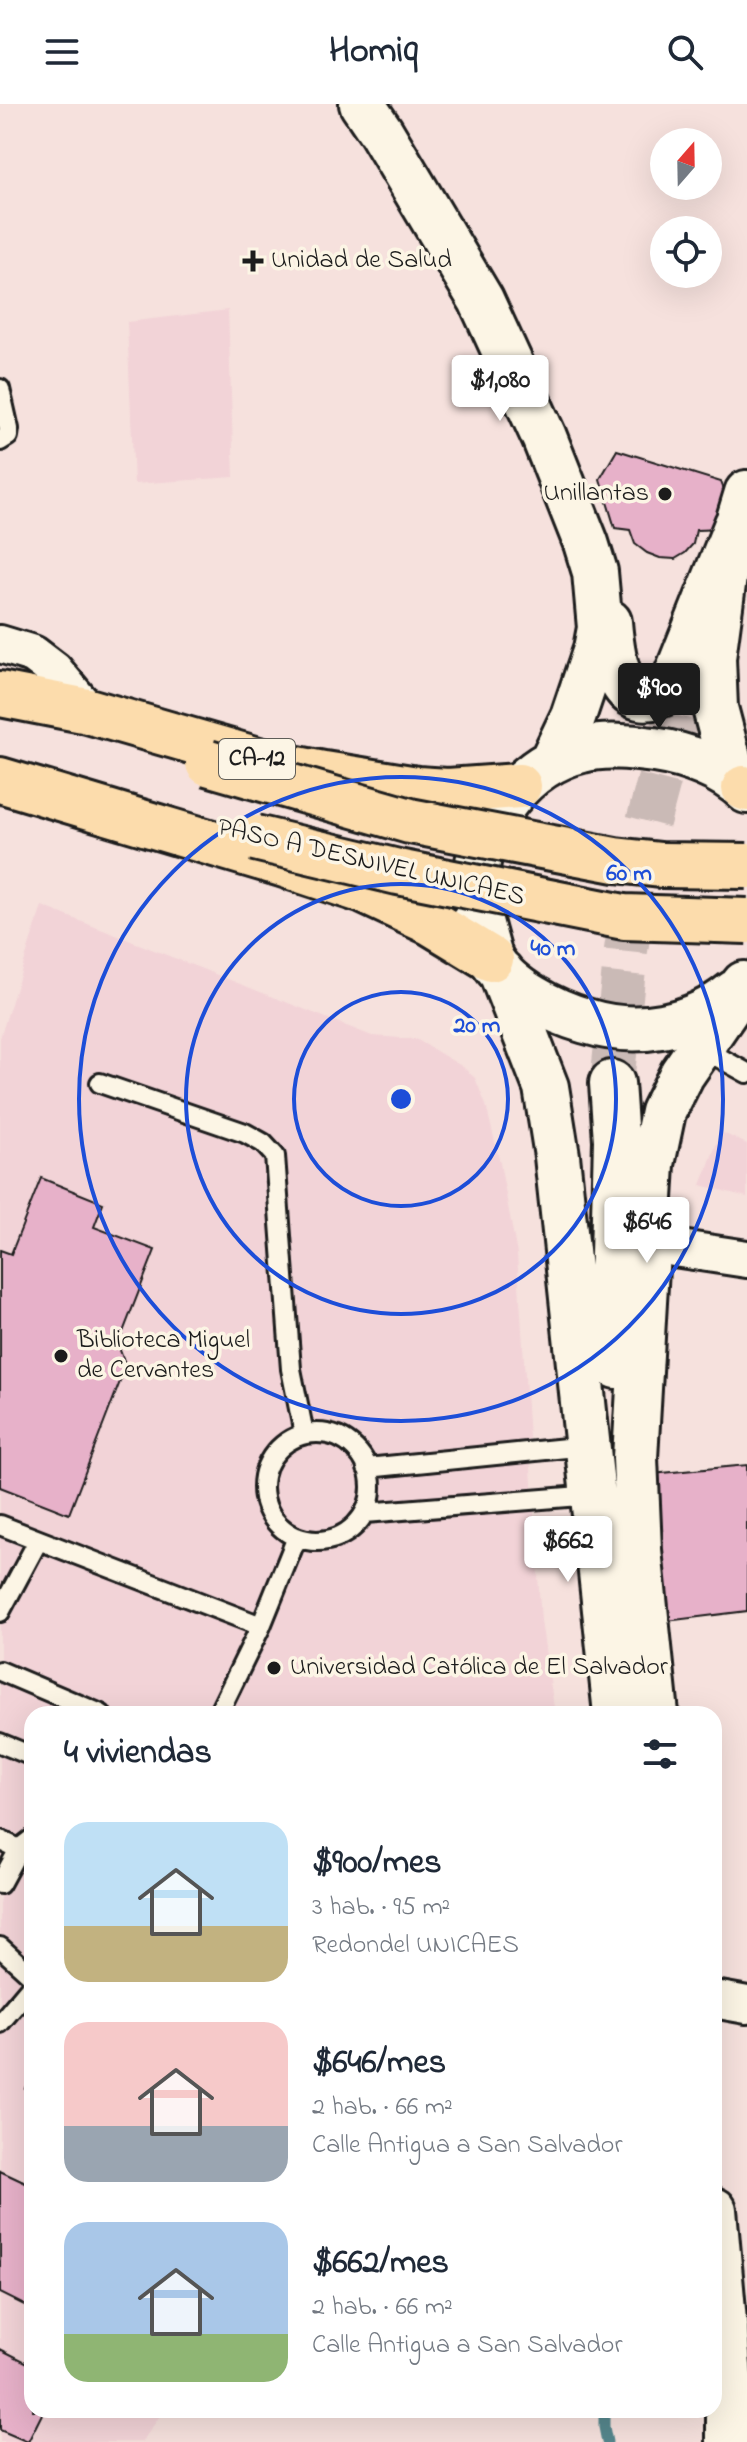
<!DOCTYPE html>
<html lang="es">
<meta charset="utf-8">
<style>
:root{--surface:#fff;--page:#f6f6f7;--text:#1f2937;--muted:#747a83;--accent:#1c1c1c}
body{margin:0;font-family:"Indie Flower",sans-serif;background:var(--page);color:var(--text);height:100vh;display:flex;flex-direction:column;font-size:30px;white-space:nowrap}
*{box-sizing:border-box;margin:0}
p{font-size:26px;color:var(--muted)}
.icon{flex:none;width:44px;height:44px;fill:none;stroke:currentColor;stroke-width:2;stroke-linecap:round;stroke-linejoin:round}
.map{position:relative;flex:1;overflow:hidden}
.details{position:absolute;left:24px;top:1602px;width:698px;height:712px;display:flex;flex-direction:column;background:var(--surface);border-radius:24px;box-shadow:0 8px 32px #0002}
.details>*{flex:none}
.needle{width:52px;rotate:20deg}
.tools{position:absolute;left:650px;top:24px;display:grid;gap:16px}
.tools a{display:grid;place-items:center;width:72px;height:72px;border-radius:50%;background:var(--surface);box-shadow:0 8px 32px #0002;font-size:40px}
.price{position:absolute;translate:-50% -68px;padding:0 18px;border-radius:8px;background:#fff;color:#222;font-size:26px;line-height:52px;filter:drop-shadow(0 2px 4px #0008)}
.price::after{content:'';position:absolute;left:50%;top:48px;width:24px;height:18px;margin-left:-12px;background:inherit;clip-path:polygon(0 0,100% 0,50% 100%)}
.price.on{background:var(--accent);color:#fff}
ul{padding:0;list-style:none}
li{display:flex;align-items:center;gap:24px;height:200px;padding:0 40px}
li span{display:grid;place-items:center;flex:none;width:224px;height:160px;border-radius:24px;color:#555}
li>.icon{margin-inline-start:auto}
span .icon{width:96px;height:96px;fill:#fffc;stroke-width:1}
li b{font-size:34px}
h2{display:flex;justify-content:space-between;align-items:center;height:96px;padding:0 40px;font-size:34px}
header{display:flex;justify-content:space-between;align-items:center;height:104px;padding:0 40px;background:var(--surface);font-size:36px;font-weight:800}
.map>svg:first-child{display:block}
.built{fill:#f2d3d7}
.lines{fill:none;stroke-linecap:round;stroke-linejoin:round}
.stream{stroke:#57878d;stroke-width:11}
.building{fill:#e7b1c9;stroke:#1c1c1c;stroke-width:2}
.secondary-tunnel{stroke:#cabab6;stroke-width:44;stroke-dasharray:44 22;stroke-linecap:butt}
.service-casing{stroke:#1c1c1c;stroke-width:24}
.minor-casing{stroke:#1c1c1c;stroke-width:42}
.secondary-casing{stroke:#1c1c1c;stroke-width:50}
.trunk-casing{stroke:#1c1c1c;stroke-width:50}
.service{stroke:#fcf5e5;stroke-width:18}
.minor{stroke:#fcf5e5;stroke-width:36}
.secondary{stroke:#fcf5e5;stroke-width:44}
.trunk{stroke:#fcdcac;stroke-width:44}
.trunk-bridge-casing{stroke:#1c1c1c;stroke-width:50;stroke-linecap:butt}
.trunk-bridge{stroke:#fcdcac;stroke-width:44}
.ring{fill:none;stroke:#1d4ed8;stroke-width:4}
.poi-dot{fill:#1c1c1c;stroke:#fcf5e5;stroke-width:3}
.labels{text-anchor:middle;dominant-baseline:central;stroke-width:7;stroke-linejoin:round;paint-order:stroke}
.shield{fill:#fcf5e5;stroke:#5f5d58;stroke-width:2}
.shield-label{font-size:24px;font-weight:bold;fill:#1c1c1c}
.poi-label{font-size:26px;fill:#1c1c1c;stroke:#fcf5e5;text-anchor:start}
.street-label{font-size:26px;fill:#1c1c1c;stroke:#fcf5e5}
.centre{fill:#1d4ed8;stroke:#fcf5e5;stroke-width:4}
.ring-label{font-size:24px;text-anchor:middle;font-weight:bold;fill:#1d4ed8;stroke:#fcf5e5;stroke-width:7;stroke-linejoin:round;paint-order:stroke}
</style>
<header><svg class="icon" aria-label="menu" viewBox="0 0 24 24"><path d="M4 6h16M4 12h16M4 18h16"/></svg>Homiq<svg class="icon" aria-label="search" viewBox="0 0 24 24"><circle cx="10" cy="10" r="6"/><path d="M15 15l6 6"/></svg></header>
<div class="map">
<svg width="747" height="2338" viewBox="0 0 747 2338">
<rect width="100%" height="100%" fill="#f6e1dd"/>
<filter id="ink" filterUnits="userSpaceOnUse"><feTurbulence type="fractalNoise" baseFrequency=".0125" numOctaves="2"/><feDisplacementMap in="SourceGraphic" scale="16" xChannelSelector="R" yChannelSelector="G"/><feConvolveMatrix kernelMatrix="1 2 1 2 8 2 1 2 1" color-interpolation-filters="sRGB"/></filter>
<g filter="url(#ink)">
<!-- built -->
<path class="built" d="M228,206l6,167 -100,7 -7,-162z
M42,802l330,130 44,3 47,28 12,11 11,27 14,58 17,91 24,367 14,93h-523v696h132l-22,32h-142v-1404z
M721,1028l26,12v53l-46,-12z"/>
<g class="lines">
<!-- stream -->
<path class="stream" d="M604,2306v17l3,15"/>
</g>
<!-- building -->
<path class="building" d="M617,346l104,32 9,23 -6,24 -28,1 -3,14 -8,9 -10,6 -15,-1 -13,-5 -12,-9 -5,-14 -15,-2 -15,-49z
M41,1074l62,25 -9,24 61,23 -37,95 8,21 -57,148 -69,-27v-237l11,4z
M747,1361v146l-80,10 -15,-147z
M32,1970v17l-7,-3z
M0,2067l32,15v123l-32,-16z
M0,2245l32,16v45h12l-16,32 -28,-12z"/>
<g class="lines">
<!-- secondary-tunnel -->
<path class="secondary-tunnel" d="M612,979l14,-133 18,-113 40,-149"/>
<defs>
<path id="service" d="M0,285l9,40 -1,7 -8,5
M698,942l49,27
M100,979l145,50 18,10 12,13 16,213 13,65
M263 1383a54 54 0 1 1 108 0a54 54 0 1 1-108 0Z
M367,1364l219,-22
M365,1409l228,-18
M0,1421l261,101
M0,1508l38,-71
M0,1567l101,43
M218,1610l43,-88 36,-89
M0,1639l32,13
M0,1736l19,9
M0,1780l19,-35 13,-10
M0,1843l32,29
M0,1919l32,-38"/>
<path id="minor" d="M0,540l33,10 21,16 34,41
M647,1138l27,6 73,11
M714,1895l33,6"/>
<path id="secondary" d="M362,0l19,28 100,168 63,137 42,106 9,29 5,56 -4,21 -23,68 -21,44
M609,518c3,36 10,99 62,67l66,-165
M734,676l-19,-72 -2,-50 13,-96 21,-69
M501,868l45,115 11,69 59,558
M734,889c-42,34 -97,44 -148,28 -32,-9 -78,-32 -95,-62 -3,-7 -5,-16 -7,-23 -6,-20 -10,-38 -8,-59 4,-57 50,-114 106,-127 23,-6 49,-3 72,0 33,5 69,18 93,41
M612,979l4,57 -4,154 4,72
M656,1610l-17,-164 -4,-92 17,-294 11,-52 19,-38 62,-90
M714,2106l15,167v65"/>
<path id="trunk" d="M0,590l88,17 184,53 52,10 93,15 31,2 71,-5
M0,676l282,84 82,27 66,31 61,37
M744,684l3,1"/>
</defs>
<!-- service casing -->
<use href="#service" class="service-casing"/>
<!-- minor casing -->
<use href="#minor" class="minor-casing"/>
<!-- secondary casing -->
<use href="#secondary" class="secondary-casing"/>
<!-- trunk casing -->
<use href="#trunk" class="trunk-casing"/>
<!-- service -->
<use href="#service" class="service"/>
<!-- minor -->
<use href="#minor" class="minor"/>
<!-- secondary -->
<use href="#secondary" class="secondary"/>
<!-- trunk -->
<use href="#trunk" class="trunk"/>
<defs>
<path id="trunk-bridge" d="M208,659l202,58 205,39 46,5 86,1
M255,734l143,34 226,45 123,4"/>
</defs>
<!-- trunk-bridge casing -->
<use href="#trunk-bridge" class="trunk-bridge-casing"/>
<!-- trunk-bridge -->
<use href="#trunk-bridge" class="trunk-bridge"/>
</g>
</g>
<!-- distance rings -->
<g class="ring">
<circle cx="401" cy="995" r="107"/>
<circle cx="401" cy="995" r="215"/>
<circle cx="401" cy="995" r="322"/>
</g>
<!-- markers -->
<g class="poi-dot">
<path d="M249 145h8v8h8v8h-8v8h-8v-8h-8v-8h8z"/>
<circle cx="665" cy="390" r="8"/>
<circle cx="61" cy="1252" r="8"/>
<circle cx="274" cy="1564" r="8"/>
</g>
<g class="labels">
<!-- shield labels -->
<rect class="shield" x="219" y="635" width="76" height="40" rx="6"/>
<g class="shield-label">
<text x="257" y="655">CA-12</text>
</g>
<!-- poi labels -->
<g class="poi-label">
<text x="271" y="157">Unidad de Salud</text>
<text x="649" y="390" text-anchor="end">Unillantas</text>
<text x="77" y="1237">Biblioteca Miguel<tspan x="77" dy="30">de Cervantes</tspan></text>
<text x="290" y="1564">Universidad Católica de El Salvador</text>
</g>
<!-- street labels -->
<g class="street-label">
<text transform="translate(371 759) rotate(13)">PASO A DESNIVEL UNICAES</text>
</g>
</g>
<circle cx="401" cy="995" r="12" class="centre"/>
<g class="ring-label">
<text x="629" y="776">60 m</text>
<text x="553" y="851">40 m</text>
<text x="477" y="928">20 m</text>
</g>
</svg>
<div class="tools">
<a><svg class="needle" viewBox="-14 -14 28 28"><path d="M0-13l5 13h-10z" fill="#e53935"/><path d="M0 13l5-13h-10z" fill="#747a83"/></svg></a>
<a><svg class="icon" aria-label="locate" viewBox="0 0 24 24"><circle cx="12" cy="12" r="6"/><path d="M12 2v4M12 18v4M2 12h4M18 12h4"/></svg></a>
</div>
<b class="price" style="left:500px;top:319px">$1,080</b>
<b class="price on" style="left:659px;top:627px">$900</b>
<b class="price" style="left:647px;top:1161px">$646</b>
<b class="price" style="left:568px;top:1480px">$662</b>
<section class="details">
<h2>4 viviendas<svg class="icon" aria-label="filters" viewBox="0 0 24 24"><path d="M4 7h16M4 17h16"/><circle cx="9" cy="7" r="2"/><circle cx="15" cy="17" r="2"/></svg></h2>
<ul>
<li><span style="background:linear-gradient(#bfe0f5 65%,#c2b280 0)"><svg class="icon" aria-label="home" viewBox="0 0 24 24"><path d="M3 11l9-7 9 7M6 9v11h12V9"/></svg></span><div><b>$900/mes</b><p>3 hab. · 95 m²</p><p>Redondel UNICAES</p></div></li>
<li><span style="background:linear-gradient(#f6c9c9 65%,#9aa5b1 0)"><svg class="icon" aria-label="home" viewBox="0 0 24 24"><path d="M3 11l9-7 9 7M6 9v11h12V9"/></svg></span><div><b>$646/mes</b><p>2 hab. · 66 m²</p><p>Calle Antigua a San Salvador</p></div></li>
<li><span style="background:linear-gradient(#a9c7e8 70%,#8fb573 0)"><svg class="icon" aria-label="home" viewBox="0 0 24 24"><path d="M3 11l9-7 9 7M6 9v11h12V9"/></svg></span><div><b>$662/mes</b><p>2 hab. · 66 m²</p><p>Calle Antigua a San Salvador</p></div></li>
</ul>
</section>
</div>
